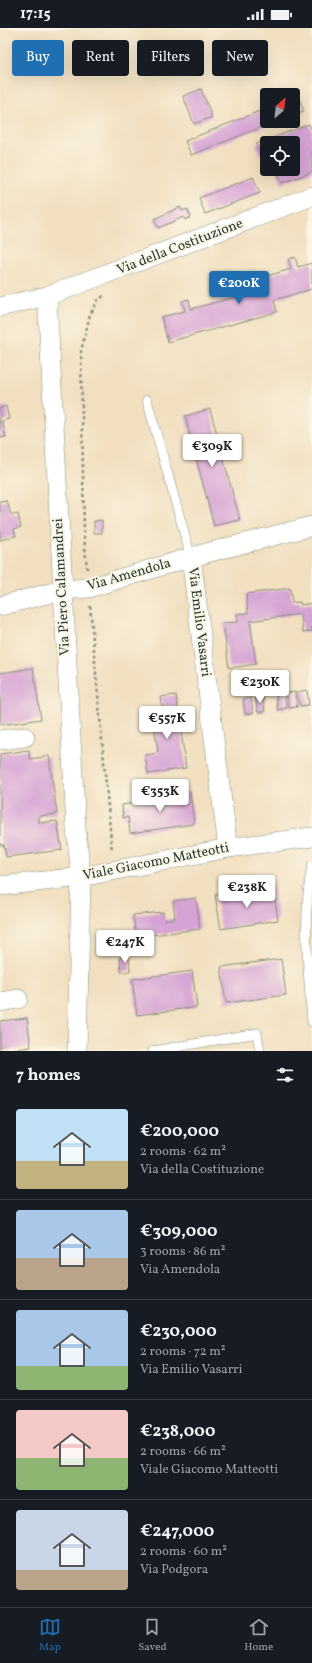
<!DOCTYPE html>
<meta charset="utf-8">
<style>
:root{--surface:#171b24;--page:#20242c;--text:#f1f3f6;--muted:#9ea1a6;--line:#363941;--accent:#1f6fb2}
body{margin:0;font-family:Vollkorn,serif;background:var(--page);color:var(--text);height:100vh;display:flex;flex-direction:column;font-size:15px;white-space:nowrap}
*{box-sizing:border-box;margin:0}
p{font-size:13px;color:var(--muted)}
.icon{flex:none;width:22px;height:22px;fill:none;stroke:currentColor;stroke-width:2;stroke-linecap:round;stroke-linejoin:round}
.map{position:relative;height:1023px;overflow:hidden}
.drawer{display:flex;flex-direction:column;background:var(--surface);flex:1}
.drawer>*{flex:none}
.hud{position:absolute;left:12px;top:12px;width:288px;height:36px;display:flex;gap:8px}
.needle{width:26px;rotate:28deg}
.buttons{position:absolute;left:260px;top:60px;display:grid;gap:8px}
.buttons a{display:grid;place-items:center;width:40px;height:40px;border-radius:4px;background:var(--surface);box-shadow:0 4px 16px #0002;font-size:20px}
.price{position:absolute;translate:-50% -34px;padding:0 9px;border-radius:4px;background:#fff;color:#222;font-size:13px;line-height:26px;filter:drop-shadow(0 1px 2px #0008)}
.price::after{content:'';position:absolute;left:50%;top:24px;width:12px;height:9px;margin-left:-6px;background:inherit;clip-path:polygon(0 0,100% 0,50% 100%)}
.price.selected{background:var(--accent);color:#fff}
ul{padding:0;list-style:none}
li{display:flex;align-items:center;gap:12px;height:100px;padding:0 16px}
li+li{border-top:1px solid var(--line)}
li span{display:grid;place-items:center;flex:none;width:112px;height:80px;border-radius:4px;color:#555}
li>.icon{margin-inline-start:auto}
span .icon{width:48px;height:48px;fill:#fffc;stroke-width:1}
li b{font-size:17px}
h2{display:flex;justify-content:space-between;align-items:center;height:48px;padding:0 16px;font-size:17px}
.chip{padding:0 14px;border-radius:4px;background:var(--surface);box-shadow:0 4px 16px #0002;font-size:14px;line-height:36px}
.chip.selected{background:var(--accent);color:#fff}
.status{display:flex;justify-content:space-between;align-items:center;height:28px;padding:0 20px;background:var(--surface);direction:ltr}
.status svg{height:11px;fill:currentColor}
.dock{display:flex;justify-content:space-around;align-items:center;height:56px;border-top:1px solid var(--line);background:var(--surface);font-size:11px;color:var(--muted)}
.dock a{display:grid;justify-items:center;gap:2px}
.dock .selected{color:var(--accent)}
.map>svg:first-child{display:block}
.building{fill:#d5a3d4}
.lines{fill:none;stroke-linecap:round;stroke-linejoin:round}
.service-casing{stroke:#888e7a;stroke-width:10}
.minor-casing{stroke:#888e7a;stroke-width:20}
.path{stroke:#888e7a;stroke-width:2.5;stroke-dasharray:3 3;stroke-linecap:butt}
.service{stroke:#fff;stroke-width:9}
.minor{stroke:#fff;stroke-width:19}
.labels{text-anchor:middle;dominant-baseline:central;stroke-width:4;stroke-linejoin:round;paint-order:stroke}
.street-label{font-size:14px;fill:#1f3d34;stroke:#fcf5e5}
</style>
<div class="status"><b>17:15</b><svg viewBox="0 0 49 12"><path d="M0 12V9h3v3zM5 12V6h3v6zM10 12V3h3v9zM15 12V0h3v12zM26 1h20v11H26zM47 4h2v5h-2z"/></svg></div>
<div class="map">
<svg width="312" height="1023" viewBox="0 0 312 1023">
<rect width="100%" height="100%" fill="#fcf5e5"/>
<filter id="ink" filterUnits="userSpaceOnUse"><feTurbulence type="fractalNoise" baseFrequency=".025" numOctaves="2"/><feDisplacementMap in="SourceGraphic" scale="8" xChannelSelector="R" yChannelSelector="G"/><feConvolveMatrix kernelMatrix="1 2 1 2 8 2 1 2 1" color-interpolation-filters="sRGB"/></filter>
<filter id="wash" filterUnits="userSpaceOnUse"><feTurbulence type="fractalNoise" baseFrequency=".012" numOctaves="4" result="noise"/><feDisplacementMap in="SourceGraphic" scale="16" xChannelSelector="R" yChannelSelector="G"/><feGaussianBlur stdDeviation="0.9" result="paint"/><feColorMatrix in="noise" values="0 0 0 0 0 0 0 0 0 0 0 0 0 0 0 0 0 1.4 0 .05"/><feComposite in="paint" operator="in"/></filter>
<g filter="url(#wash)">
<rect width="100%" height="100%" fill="#f1dfbf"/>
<g id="blocks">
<!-- building -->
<path class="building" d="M201,61l11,28 -18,7 -11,-28z
M298,68l6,15 -11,4v-17z
M267,80v13h11l-87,34 -6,-14z
M309,96l3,7v41l-30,11 -6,-14h17v-26h-26v9l-7,3 -4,-11z
M253,149l7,16 -55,21 -6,-16z
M180,179l2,4 5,-2 4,8 -6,3 -1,-3 -26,11 -4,-9z
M295,229l3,10 14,-4v26l-38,11 3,12 -109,30 -7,-25 24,-6 -3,-10 7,-2 2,10 48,-13 -3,-10 7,-2 3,10 24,-6 -3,-12 24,-7 -3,-10z
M6,378l3,13 -7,2 4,16 -6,1v-30z
M210,381l30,111 -26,6 -29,-110z
M7,473l4,14 7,-1 3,13 -7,2 2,7 -16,4v-38z
M102,492v13h-8v-12z
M290,560l2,15 8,-1 1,3 11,-2v28l-9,1 -2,-18 -51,7 6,43 -27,4 -6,-45 15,-1 -1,-8 11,-1 -2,-19z
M33,640l8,51 -41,6v-52z
M307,662l2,15 -9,1 -3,-14z
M295,664l2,15 -8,1 -2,-15z
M284,665l3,15 -9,2 -2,-15z
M176,667l10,73 -38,6 -3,-19 13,-2 -5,-35 10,-2 -2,-19z
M263,668l2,16h-7l-3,-14z
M251,670l2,15 -8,1 -2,-15z
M29,722l1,9 19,-3 8,58 -18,2v7l18,-2 5,29 -56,7 -2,-12h-4v-91z
M190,763l4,33 -64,9 -2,-16 -5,1 -1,-13 52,-7 -1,-5z
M273,858l5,34 -57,9 -6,-34 13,-2 1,6 31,-5 -1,-6z
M196,870l4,31 -64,8 -3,-22 30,-3 1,8 11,-2 -2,-17z
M129,928l1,15 -9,1 -1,-15z
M281,931l5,36 -60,8 -5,-36z
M192,943l5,36 -60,8 -5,-36z
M27,990l4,29 -31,4v-30z"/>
</g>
</g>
<g filter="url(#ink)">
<use href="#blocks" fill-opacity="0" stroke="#888e7a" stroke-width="1"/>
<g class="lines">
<defs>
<path id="service" d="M147,372l44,157
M312,837c-10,52 -4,104 0,157
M153,1023l104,-18 3,18"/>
<path id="minor" d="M47,268l29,533 5,48 -4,174
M0,279l47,-11 265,-100
M191,529l37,291
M0,578l62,-16 27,-2 102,-31 121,-31
M0,712l25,-3
M0,858l81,-9 147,-29 84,-11
M0,974l18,-3"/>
</defs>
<!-- service casing -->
<use href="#service" class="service-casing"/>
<!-- minor casing -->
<use href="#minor" class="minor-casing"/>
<!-- path -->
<path class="path" d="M87,541l-3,-34 -3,-184 9,-36 8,-15 7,-5
M90,578l22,245"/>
<!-- service -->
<use href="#service" class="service"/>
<!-- minor -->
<use href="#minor" class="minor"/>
</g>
</g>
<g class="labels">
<!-- street labels -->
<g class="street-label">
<text transform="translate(180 219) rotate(-21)">Via della Costituzione</text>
<text transform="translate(129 547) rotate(-16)">Via Amendola</text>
<text transform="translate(62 559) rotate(-93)">Via Piero Calamandrei</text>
<text transform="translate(199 594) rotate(83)">Via Emilio Vasarri</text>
<text transform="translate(156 834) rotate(-11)">Viale Giacomo Matteotti</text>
</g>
</g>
</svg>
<div class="buttons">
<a><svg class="needle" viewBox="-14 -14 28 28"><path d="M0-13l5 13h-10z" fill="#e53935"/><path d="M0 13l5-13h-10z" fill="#9ea1a6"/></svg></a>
<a><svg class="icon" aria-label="locate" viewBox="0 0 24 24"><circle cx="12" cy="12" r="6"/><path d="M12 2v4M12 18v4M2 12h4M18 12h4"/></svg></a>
</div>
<b class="price selected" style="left:239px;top:277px">€200K</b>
<b class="price" style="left:212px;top:440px">€309K</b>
<b class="price" style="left:260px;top:676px">€230K</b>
<b class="price" style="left:167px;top:712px">€557K</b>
<b class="price" style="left:160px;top:785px">€353K</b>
<b class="price" style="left:247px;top:881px">€238K</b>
<b class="price" style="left:125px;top:936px">€247K</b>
<div class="hud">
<a class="chip selected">Buy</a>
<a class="chip">Rent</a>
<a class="chip">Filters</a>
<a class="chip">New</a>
</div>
</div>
<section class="drawer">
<h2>7 homes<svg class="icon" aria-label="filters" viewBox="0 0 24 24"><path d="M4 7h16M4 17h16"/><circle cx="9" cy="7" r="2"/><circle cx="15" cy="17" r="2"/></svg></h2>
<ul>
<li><span style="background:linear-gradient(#bfe0f5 65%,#c2b280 0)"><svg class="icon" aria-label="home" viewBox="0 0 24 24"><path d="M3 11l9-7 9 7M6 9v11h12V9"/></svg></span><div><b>€200,000</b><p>2 rooms · 62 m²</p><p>Via della Costituzione</p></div></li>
<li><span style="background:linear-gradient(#a9c7e8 60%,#b9a48a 0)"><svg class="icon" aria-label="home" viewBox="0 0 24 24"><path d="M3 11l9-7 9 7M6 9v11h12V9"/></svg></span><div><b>€309,000</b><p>3 rooms · 86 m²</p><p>Via Amendola</p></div></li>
<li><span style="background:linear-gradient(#a9c7e8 70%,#8fb573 0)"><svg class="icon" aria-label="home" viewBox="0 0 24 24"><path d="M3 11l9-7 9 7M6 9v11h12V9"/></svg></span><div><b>€230,000</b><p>2 rooms · 72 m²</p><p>Via Emilio Vasarri</p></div></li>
<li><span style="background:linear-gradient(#f6c9c9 60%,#8fb573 0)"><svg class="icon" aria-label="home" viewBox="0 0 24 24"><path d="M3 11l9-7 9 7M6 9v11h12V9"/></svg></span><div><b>€238,000</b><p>2 rooms · 66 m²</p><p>Viale Giacomo Matteotti</p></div></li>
<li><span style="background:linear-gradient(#c9d6e8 75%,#b9a48a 0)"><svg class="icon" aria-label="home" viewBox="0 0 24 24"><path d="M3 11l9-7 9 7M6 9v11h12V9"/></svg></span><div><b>€247,000</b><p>2 rooms · 60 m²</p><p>Via Podgora</p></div></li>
</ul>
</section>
<nav class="dock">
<a class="selected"><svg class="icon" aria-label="map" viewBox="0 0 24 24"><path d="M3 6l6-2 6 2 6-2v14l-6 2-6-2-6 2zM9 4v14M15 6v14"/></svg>Map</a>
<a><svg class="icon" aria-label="saved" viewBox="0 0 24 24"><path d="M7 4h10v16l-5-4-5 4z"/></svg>Saved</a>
<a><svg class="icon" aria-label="home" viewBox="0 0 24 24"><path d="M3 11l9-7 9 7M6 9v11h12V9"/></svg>Home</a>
</nav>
